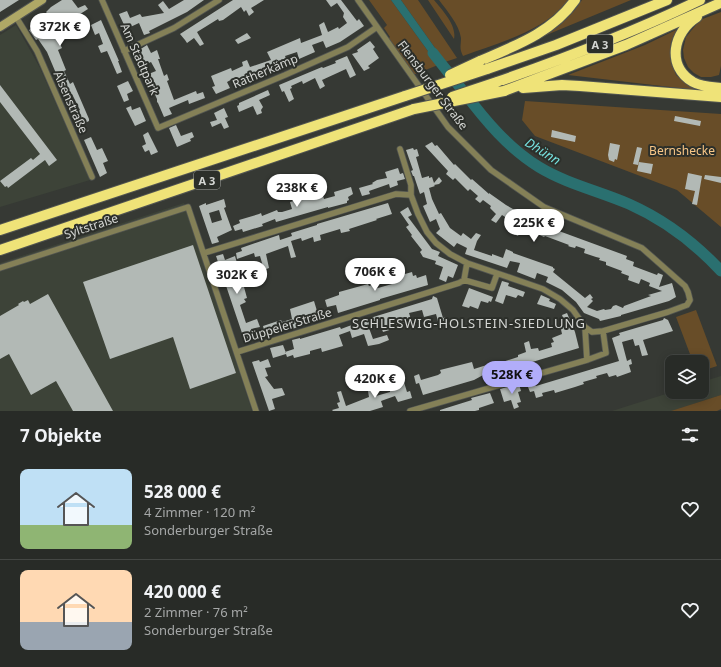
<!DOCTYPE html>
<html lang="de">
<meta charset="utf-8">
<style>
:root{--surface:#282b27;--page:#30332f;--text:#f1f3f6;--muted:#a5a7a7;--line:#444744;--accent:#b1adfa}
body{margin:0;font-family:"Noto Sans",sans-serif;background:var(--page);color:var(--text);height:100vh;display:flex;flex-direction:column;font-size:15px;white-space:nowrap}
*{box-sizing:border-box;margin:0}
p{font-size:13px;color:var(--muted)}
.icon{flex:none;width:22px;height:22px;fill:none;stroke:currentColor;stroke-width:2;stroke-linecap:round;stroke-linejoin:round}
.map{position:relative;height:411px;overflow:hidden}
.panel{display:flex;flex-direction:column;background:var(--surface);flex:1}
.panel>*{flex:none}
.tools{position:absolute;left:665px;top:355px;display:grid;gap:8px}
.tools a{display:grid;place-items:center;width:44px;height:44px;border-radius:8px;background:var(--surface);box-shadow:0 2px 10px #0003,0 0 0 1px var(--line);font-size:20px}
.price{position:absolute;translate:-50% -34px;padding:0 9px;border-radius:14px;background:#fff;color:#222;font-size:13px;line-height:26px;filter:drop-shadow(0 1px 2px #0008)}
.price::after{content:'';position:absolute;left:50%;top:24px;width:12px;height:9px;margin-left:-6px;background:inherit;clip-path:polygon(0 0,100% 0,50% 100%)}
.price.current{background:var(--accent);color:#111}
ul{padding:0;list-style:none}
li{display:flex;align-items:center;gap:12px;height:100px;padding:0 20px}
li+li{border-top:1px solid var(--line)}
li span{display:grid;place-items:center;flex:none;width:112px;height:80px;border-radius:8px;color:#555}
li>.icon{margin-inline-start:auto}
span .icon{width:48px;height:48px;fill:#fffc;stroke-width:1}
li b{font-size:17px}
h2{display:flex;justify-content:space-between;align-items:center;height:48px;padding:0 20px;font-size:17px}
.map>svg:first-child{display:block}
.built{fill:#3d4338}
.green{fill:#684d28}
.water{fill:#2a7070}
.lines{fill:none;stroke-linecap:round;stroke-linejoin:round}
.river{stroke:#2a7070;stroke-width:11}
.building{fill:#b2b9b5;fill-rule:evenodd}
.minor-casing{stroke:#525551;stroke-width:7}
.secondary-casing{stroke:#525551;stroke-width:10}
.motorway-casing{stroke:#525551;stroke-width:12}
.minor{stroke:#848057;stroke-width:5.5}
.secondary{stroke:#afa866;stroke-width:8}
.motorway{stroke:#efe378;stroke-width:10}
.motorway-bridge-casing{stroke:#525551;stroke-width:12;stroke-linecap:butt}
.motorway-bridge{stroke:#efe378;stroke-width:10}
.labels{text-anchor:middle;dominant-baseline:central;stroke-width:4;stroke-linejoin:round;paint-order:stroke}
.shield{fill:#2c2f2a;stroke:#a2a4a0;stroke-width:1}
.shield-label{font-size:11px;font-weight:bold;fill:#d4d6d3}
.street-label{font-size:12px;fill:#d4d6d3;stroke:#2c2f2a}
.park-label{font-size:12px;fill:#f9c787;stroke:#2c2f2a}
.water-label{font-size:13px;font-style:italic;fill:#76e1df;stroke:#2c2f2a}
.neighbourhood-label{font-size:13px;letter-spacing:1px;fill:#d4d6d3;stroke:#2c2f2a}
</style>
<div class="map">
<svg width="721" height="411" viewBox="0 0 721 411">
<rect width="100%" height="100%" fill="#363934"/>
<!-- built -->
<path class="built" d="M16,25l24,43 50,112 -90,27v-172z
M184,203l68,208h-252v-148z
M721,376v19l-49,16h-60l60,-19h30v-10z"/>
<!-- green -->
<path class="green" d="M369,0h22l47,65 -25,10 -25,-36 2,-2 -6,-9 3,-3z
M401,0h17l39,58 -12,4z
M428,0h6c8,10 23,25 20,39z
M439,0h130c-26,32 -69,42 -106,56 -4,-8 -2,-10 -2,-18 -2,-14 -14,-27 -22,-38z
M582,0h49l-87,36 17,-12 13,-13z
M721,12v54l-2,9 -8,2h-10l-7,-4 -6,-6 -4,-9 -1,-8 3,-13 14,-17z
M678,29l-7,13 -1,15 6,18 20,15 -128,-15 77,-30z
M525,101l196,13v113l-44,-37 -142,-54 -13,-16z
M696,310l21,56 -15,5v-9h-9l-17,-45z
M721,395v14l-4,2h-46z"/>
<!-- water -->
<path class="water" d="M391,0h10l44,62 -7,3z"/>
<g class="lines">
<!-- river -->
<path class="river" d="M433,53c10,13 20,25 30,38 22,29 45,57 76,76 28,17 60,24 90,37 36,16 66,39 92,67"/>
</g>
<!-- building -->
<path class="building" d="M0,0h19l-19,12z
M62,0h10l6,8 7,-3 3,4 -22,14 -13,-5 12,18 -7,4 4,8 -4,2 8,20 -2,1 6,13 3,-2 16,37v2l-4,2 -1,-2 -7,2 -4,-10 7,-3 -8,-16 -6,3 -19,-45 -9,-13 -2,1 -7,-10 21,-13 -4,-5 5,-5z
M184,0h20l-17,12 -38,19 1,2 -6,2 -5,-12 -13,6 -7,-15 8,-3 3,7 10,-4 2,3 22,-4 -6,-8 5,-4 6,8z
M233,0h31l-13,8 3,4 -5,4 -3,-6 -2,2 -3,-5 -18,13 -4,1 -1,-2 -21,13 7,12 -4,2 -6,-8 -7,5 -2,-3 -5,-6z
M326,0h15l16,21 2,-2 5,7 -24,16 -14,6 -3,-7 -11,4 3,7 -16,7 -2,-7 -12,4 3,8 -16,6 -1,-4 -8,3 -10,4 2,5 -16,6 -3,-7 -9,5 3,6 -14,6 -4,-7 3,-1 -4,-10 20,-8 1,3 11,-5 -1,-4 5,-2 3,7 21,-7 -4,-8 33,-14 1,5 21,-8 -3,-10 5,-3 4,10 10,-5 1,2 8,-6 -4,-6 1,-4 -7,-10 -6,4z
M101,20l18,41h-1l4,11 -5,2 -10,-23 -6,2 -3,-7 5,-2 -4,-11 -4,2 -4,-10z
M247,33l4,5 -13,6 -3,-4z
M370,41l5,6 -2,2 6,9 -11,8 2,2 -6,3 -12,-17 6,-2 -1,-2z
M147,45l4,8 6,-3 3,9h-2l6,17 3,-2 2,6 -2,1 7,19 22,-9 1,3 6,-2 2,6 -16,6 -1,-4 -19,8 3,6 -8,3 -6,-14 -1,-1v-3l-11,-24 10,-4 -5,-9 -9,4 -6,-14z
M347,56l9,19 -6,3 -4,-9 -24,11 3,6 -5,3 -5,-11 -12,6 -1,-3 -11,5 1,2 -2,1 4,10 -5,3 -5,-11 -2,1 -3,-7 43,-18 1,1 13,-5 -1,-2z
M128,81l5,10 -6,3 2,6 -5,2 -7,-16z
M0,85l57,75 -8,6 -4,-6 -37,28 -1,-2 -2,1 -5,-6 31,-23 2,2 7,-6 -40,-52z
M268,90l2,5 -11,5 4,7 -2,3 1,3 -5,2 -4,-9 -14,6 -2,-6 2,-1v-2z
M131,106l1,4 8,-3 6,14 -11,5 -9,-18z
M224,108l4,9 -3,1 4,9 -5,2 -3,-6 -9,4 -2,-5 7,-2 -3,-7z
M675,116l26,5 -1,5 -26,-5z
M176,125l5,11 11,-4 2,5 -4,2 1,2 -14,6 -8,-19z
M552,130l24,6 -1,6 -24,-5z
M148,132l10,20 -7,3 -2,-5 -4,2 -3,-6 4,-2 -3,-9z
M91,137l6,13 5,-2 6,13 -5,2 4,10 -7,4 -16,-37z
M432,142l3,4 2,-1 17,20 1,-1 16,16 1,-1 17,15v-1l17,12 16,9 -1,1 27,12 79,29 -1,3 8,3 -1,4 24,9 1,-2 5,2 -4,12 13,-4 4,14 -7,4 -48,14v1l-21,5 -1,-2 -15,-6 -8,-11 -14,-12 -16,-8 2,-5 -11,-4 -2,6 -18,-7 3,-9 -10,-2 -3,7 -42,-14 2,-6 -10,-5 -3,4 -18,-14 4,-4 -4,-10 -6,3 -7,-16 4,-2 -3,-12 -4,2 -6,-18h-1l-2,-5 2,-1 -7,-20 7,-2 1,2 3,-1 2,7 -3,1 6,21 7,-2v2l3,-1 2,6 5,-6 3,4 -3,3 -5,1 1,1 -6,2 3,11 7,15 2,-1 9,15 11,8 2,-3 8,6 5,-6 5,2 -4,6 -3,9 18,6v-2l11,4 3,-9 7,3v1l40,14v1l2,1 -2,3 32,26 5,-4 3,4 -2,1 2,2 -6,6 10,4 7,-2 1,1 6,-1 2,-3 3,-1 7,3 1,-2 27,-10 -3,-1 14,-4 -13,-5 1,-3 -9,-4 -2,5 -11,-4 1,-4 -8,-3 1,-2 -16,-6v-3l-7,-2 1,-2 -4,-1 1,-2 -1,2 -12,-4 1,-4 -9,-3 -1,2 -4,-1 -3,-1 1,-1 -24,-9 -1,1 -22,-10 -4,9 -8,-4 4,-9 -12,-8 -6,8 -5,-3 5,-6 -6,-6 1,-2 -8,-6 -3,3 -5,-4 3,-3 -8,-7 -2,2 -13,-13 -2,2 -7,-6 2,-3 -23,-25z
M610,143l10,2 -3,15 -2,-1 -1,3 -5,-2 -1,-5z
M637,147l5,1 -4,17 -5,-1z
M639,162l14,2 -2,10 -14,-3z
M398,168l2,6 3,-1 2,6 -8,2 1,4 -8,3 -1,-4 -20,7 1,3 -8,2 -3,-8 14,-4 -1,-1 5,-3 10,-2 -2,-6z
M688,173l14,3 -5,29 -5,-1 3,-13 -10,-2z
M705,175l16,2v6l-17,-4z
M351,187l2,7 -5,3 1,3 -2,1v2l-19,5v-1l-52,15 -1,-3 -13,5 1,2 -20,6 -1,-3 -7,2 -2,-5 7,-3 -1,-3 20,-6 2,-1 1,3 15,-6 1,2h4l10,-3 -2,-7 14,-4 -2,-7 8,-3 1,2 6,-1 2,5 3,-1 2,6 11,-3 -1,-4z
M224,199l2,8 -2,1 8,22 -15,7 2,5 -7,2 -13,-38 7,-3v2zM219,210l3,10 -10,3 -3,-10z
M388,203l4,11 -16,5 1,1 -28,9 1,2 -9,2 -1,-4 -20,6 1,5 -7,2 -1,-5 -11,4 -1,-3 -10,3 5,16 -5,1 -3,-12 -22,8 3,14 -5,2 -4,-14 -5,1 -1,-4 -17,6 -1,-6 6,-2 -1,-3 38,-13 1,5 12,-4 -1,-3 26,-8v-1z
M408,207l4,8 -4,2 24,32 8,3 -2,4 20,9 -5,13 -5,-2 -2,6 -7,-3 4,-12 -8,-3 1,-3 -13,-4 -3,-5 2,-2 -11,-14 1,-1 -6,-8 3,-2 -9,-13z
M193,245l43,128 -46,16 -17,-52 -63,22 -27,-77z
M223,254l2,6 10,-4 4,14 -9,3 4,11 11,-4 2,6 -3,1 3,11 -3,1 2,3 -6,3 6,18 11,-4 3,8 -9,2 3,10 -9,3 -29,-86z
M412,272l1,4 3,-1 1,3 9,-3 2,10 -48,14v1l-42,13 -2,-8 -9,2 -2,-7 14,-5v-3l29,-8 1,2 3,-1 2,4 4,-1 14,-4 -1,-6z
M502,281l7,2 -1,3 17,6 -2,5 -5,-2 -2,3 -10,-3 -3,9 -8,-3z
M469,288l24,9 -2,5 -2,-1 -1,2 -7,-2 -3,8 -8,-3 -1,2 -7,-2z
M48,294l65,117h-40l-17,-30 -25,14 -22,-41 -9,5v-43l19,-11 -1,-1 5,-3 1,1 4,-2 2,4z
M541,295l9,4 -1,2 7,3 -2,5 -17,-5z
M433,296l4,2 6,20 3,-1 1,5 -8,3 -3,-11 -12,3 -2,-7 -13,3 3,10 -29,9 -3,-8 -11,4 4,11 14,-4 2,5 -10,4 -11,2 -4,-12 -12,4 -2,-7 -11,4 4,11 -21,6 -1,-4 -11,3v3l-16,4 -1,-3 -6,2 -1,-3 -13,4 -3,-10 13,-3 3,8 -1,-1 9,-3 -2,-9 8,-2v1l40,-12 1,2 8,-3 8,-2v-2l75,-23z
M314,301l3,10h3l2,7 -24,7v2l-9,3 -1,-2 -16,5 -1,-5 -7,2 -1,-4 18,-6 1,2 10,-3 -2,-10z
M567,313l8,19 4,16 -94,28v-2l-11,6 -51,15 -4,-12 -3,1 -2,-8 5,-2 2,6 17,-5 3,-2 -1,-3 32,-8 2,7 19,-6v2l25,-8v-2l8,-3 -2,-9 5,-2 2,8 7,-1 1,3 13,-4 -1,-4 3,-1 -2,-4 10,-4 -2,-9 5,-2 -3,-8z
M664,318l4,2 5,11 -30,9 5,15 -6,1 -3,-11 -4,1 -2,-7 -11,3 5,19 4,-2 1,5 -3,1 2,7 -14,5 -1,-2 -7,2 -2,-4 -11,3 1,2 -14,4 1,2 -9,3 -20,6 -1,-3 -12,3 1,3 -7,2 -2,-7 -4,1 -2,-5 7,-2 1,1 83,-25 -7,-23 8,-3 -1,-2 44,-13z
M268,359l3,8 -6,1 3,8 -3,1 9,12 8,-1 3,7 -13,4 3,10 -6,2 -17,-49 7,-2 1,2z
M403,379l4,13 3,-1 2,7 -14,4 -3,-6 -14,5 2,6 -13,4h-37l-1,-1 7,-2 -2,-5 3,-1 -3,-10 4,-1 5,15 23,-9 -1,-6 6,-2 2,7 14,-4v-2l8,-2 -2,-7z
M519,384l2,7 -3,1 3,10 -4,1 2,4 -5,2 -3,-9 -7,2 -4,-13z
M490,393l4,10 -15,5v2l-4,1h-35v-1l32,-10 -1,-2z"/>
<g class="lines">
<defs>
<path id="minor" d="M102,0l56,128 127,-53 63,-28 29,-20
M358,0l90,127 43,43 53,37 98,41 43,38 3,6 2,8 -3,5 -19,7 -65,19 -11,1 -7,-5 2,33
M16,17l21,34 55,126
M124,51l50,-23 45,-28
M400,149l11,36v10l7,19 9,18 9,11 14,11 17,9 76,26 17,10 13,11 12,17
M204,253l192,-59 15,1
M0,268l188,-61 68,204
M464,280l28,8 5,-14
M237,352l222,-69 5,-3 3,-17
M410,411l177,-51 19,-7 -3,-22"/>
<path id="secondary" d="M0,27l42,-27"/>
<path id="motorway" d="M697,17c-24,15 -31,49 -4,65 9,5 19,5 28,6
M480,61c35,-15 73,-29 95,-61
M487,69l69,-24 111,-45
M497,82c69,-24 137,-50 203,-82
M523,88l39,-3 18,1 141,11
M504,91l122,-46 92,-41
M0,230l405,-134
M0,250l414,-141"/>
</defs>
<!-- minor casing -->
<use href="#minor" class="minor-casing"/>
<!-- secondary casing -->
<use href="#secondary" class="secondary-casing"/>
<!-- motorway casing -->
<use href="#motorway" class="motorway-casing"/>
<!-- minor -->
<use href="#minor" class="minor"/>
<!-- secondary -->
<use href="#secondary" class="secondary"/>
<!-- motorway -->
<use href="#motorway" class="motorway"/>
<defs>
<path id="motorway-bridge" d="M450,75l30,-14
M405,96l82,-27
M452,97l45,-15
M414,109l90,-18"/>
</defs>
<!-- motorway-bridge casing -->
<use href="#motorway-bridge" class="motorway-bridge-casing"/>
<!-- motorway-bridge -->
<use href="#motorway-bridge" class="motorway-bridge"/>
</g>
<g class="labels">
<!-- shield labels -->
<g class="shield">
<rect x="587" y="35" width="26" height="18" rx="3"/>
<rect x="194" y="171" width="26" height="18" rx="3"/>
</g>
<g class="shield-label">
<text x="600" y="44">A 3</text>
<text x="207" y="180">A 3</text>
</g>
<!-- street labels -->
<g class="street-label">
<text transform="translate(140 59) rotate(66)">Am Stadtpark</text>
<text transform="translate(265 71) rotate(-23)">Ratherkämp</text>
<text transform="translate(433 85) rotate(53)">Flensburger Straße</text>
<text transform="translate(71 102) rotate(66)">Alsenstraße</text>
<text transform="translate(91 226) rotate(-18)">Syltstraße</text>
<text transform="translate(287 325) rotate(-17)">Düppeler Straße</text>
</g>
<!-- park labels -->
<g class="park-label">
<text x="682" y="150">Bernshecke</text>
</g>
<!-- water labels -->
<g class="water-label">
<text transform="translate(543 151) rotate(32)">Dhünn</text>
</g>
<!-- neighbourhood labels -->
<g class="neighbourhood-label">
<text x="469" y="323">SCHLESWIG-HOLSTEIN-SIEDLUNG</text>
</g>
</g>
</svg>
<div class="tools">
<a><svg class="icon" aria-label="layers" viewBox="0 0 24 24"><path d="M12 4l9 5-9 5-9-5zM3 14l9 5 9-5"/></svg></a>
</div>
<b class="price" style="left:60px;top:47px">372K €</b>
<b class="price" style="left:297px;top:208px">238K €</b>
<b class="price" style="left:534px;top:243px">225K €</b>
<b class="price" style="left:375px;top:292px">706K €</b>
<b class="price" style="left:237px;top:295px">302K €</b>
<b class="price current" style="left:512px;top:395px">528K €</b>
<b class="price" style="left:375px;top:399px">420K €</b>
</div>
<section class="panel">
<h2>7 Objekte<svg class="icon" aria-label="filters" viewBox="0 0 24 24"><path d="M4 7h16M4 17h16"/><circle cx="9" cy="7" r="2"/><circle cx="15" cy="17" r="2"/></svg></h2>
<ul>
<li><span style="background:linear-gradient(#bfe0f5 70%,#8fb573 0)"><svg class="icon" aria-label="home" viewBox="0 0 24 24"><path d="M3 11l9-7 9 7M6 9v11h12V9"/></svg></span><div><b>528 000 €</b><p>4 Zimmer · 120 m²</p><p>Sonderburger Straße</p></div><svg class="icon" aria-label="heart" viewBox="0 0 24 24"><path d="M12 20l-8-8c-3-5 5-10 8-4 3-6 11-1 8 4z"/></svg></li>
<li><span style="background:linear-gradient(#ffd9b3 65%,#9aa5b1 0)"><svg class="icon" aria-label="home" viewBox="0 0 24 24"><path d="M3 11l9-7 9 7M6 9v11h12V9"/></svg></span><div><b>420 000 €</b><p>2 Zimmer · 76 m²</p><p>Sonderburger Straße</p></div><svg class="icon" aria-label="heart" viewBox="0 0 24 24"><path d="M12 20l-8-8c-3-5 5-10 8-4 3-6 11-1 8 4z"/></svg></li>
</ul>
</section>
